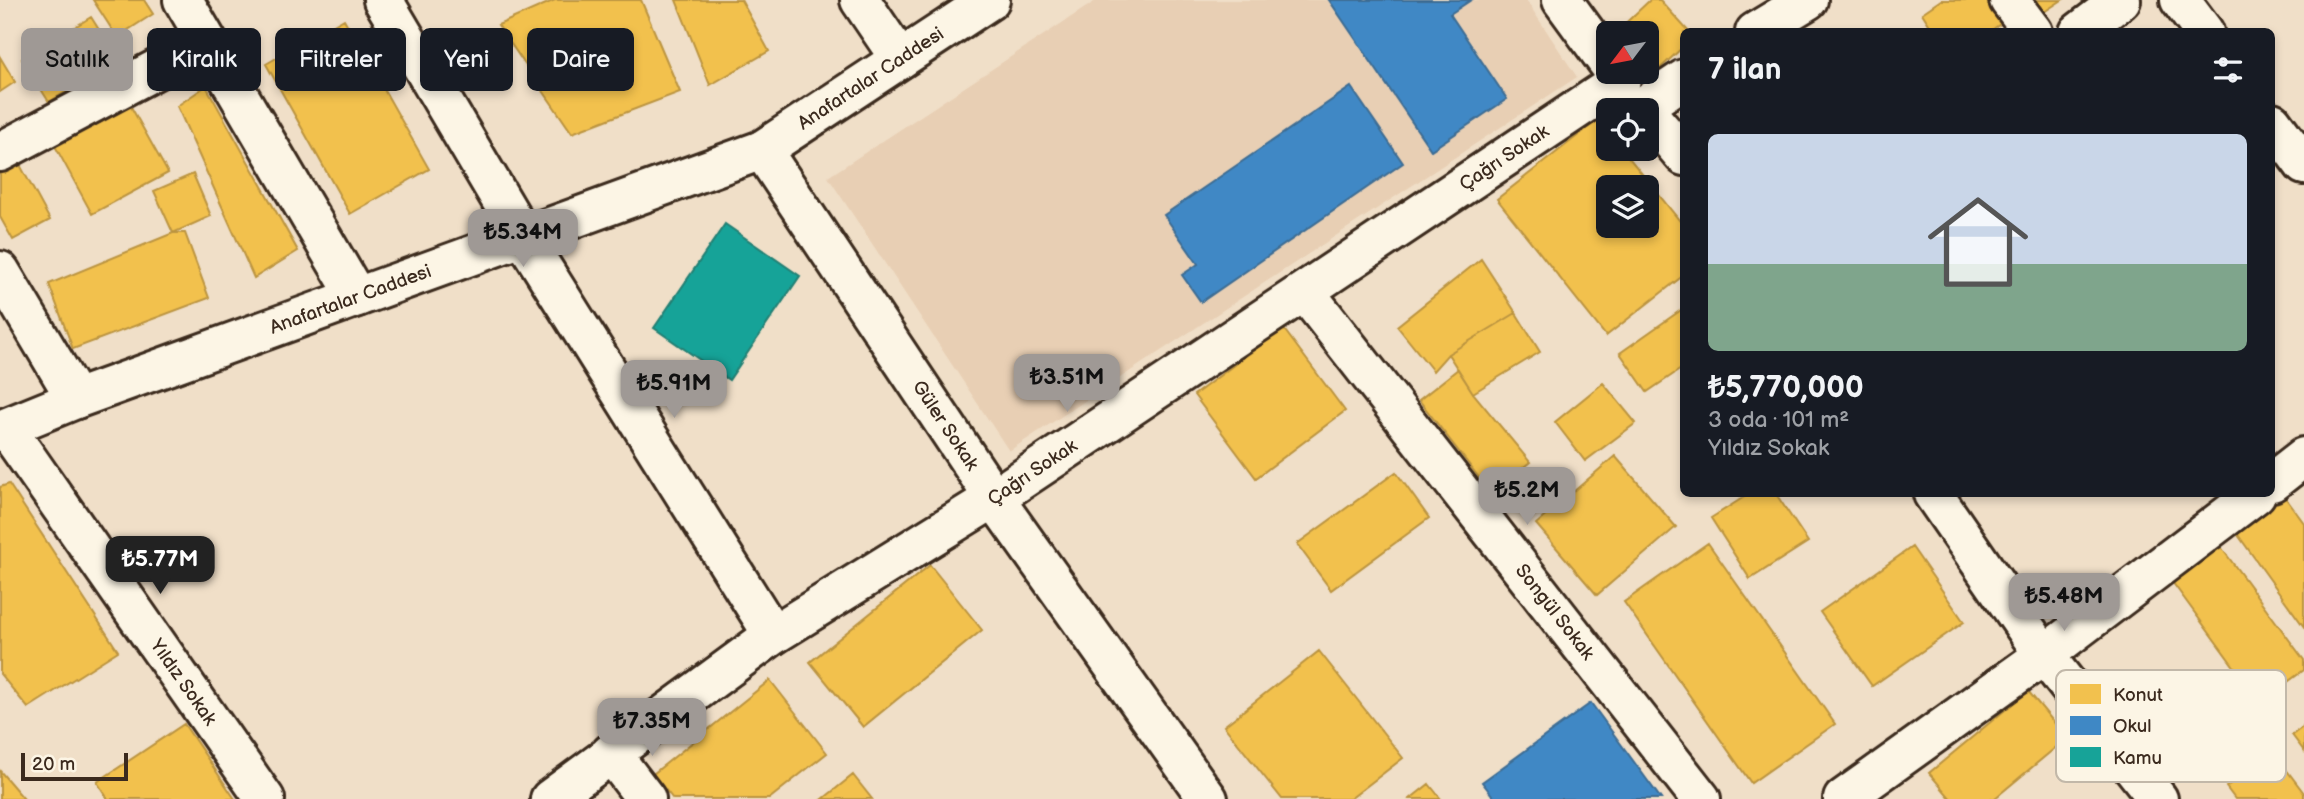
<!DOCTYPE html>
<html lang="tr">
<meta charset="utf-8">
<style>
:root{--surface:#171b24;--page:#242831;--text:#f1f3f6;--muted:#9ea1a6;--accent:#9f9995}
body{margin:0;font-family:"Balsamiq Sans",sans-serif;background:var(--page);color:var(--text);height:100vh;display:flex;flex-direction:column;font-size:26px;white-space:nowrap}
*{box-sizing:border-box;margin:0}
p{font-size:23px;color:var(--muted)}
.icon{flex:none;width:38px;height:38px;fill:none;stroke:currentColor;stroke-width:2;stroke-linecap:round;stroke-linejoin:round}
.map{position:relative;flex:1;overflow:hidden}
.drawer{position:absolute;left:1680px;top:28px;width:595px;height:469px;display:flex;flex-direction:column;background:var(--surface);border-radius:10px;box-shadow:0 4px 10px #0003}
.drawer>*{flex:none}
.banner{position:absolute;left:21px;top:28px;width:665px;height:63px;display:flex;gap:14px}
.needle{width:46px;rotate:238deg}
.fabs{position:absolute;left:1596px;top:21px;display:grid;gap:14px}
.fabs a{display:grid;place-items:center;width:63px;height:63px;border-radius:10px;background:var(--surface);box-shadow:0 4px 10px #0003;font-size:35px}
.scale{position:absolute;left:21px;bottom:18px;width:107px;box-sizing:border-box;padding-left:7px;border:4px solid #3b2a1e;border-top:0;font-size:19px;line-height:24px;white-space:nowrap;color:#3b2a1e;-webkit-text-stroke:5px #fcf5e5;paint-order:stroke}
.price{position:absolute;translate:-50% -60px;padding:0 16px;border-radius:14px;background:var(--accent);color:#111;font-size:23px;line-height:46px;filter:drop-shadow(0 2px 4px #0008)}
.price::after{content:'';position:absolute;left:50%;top:42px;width:21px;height:16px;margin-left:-10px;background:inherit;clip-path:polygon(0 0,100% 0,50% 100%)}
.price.active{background:#222;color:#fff}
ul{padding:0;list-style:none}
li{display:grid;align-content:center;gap:14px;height:371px;padding:0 28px}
li span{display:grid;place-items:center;height:217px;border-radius:10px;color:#555}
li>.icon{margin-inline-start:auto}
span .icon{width:126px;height:126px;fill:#fffc;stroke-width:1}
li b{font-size:30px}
h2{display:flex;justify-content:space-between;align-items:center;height:84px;padding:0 28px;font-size:30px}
.chip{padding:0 24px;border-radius:10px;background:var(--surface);box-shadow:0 4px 10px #0003;font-size:24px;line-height:63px}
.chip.active{background:var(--accent);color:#111}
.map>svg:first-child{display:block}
.built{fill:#e8cfb4}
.homes{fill:#f2c14e;stroke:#bb9440;stroke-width:2;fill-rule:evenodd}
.schools{fill:#3f88c5;stroke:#3e6c93;stroke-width:2}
.public{fill:#17a398;stroke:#227f73;stroke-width:2}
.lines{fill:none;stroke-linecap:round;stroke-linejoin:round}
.minor-casing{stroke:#3b2a1e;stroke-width:44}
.minor{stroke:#fcf5e5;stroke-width:38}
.labels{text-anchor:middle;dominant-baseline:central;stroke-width:7;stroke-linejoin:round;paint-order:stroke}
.street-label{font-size:19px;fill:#3b2a1e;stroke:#fcf5e5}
.key{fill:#fcf5e5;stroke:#c2b8a9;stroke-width:2}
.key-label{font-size:19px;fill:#3b2a1e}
</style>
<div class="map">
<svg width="2304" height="799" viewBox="0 0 2304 799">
<rect width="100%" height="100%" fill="#f0dfc8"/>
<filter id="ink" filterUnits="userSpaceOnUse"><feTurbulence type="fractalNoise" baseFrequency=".0143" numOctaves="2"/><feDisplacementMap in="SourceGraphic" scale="14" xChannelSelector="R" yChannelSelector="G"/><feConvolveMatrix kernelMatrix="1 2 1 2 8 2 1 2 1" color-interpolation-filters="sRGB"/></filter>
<g filter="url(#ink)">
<!-- built -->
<path class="built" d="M1097,0h429l51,77 -568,374 -181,-274z"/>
<!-- homes -->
<path class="homes" d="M93,0h51l9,14 -36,23z
M555,0h86l39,92 -108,41 -74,-108z
M676,0h65l28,51 -59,34z
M1650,0h10l29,32h-5v14l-31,29 -6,-7v-35h-32z
M1941,0h47l15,22 -14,10h-55l-12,-19z
M2031,0h31l-21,14z
M91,17l27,43 -69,42 -27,-43z
M344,19l85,150 -79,45 -84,-150z
M0,57l15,25 -15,10z
M206,86l92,165 -44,27 -77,-172z
M130,105l38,68 -76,41 -37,-68z
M1599,119l9,12v18h14l62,77v49l-78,61 -109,-137zM1608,187h39v39h-39z
M19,163l31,57 -37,20 -13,-23v-44z
M193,174l18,42 -38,17 -19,-42z
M173,233h12l24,65 -136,51 -24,-65z
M1481,259l35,54 -68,41 -15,17 -36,-45z
M1684,308v59l-37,25 -27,-39z
M1516,313l24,39 -67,41 -25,-39z
M1283,328l62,83 -89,67 -62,-83z
M1458,369l15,24 57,69 -39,31 -72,-93z
M1603,383l33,40 -51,38 -30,-39z
M1615,456l61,71 -79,68 -61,-71z
M1396,472l33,46 -98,72 -34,-46z
M9,484l109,167 -90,57 -28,-34v-187z
M2282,493l22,30v104l-71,-99z
M1749,494h27l32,48 -58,37 -39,-61z
M1708,543l127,181 -84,59 -127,-181z
M2218,543l86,117v10l-44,32 -90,-123z
M1912,547l52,75 -92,64 -52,-74z
M930,565l52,65 -119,97 -53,-65z
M1319,651l84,107 -53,41h-68l-58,-73z
M770,680l57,73 -58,46h-96l-20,-25z
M2028,691l39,47 -73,61h-43l-22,-26z
M184,724l51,75h-127l-11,-17z
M2304,726v25l-12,-16z
M2273,752l31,41v6h-69l-9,-12z
M0,771l24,28h-24z
M853,775l19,24h-49z
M1429,784l12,15h-31z"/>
<!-- schools -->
<path class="schools" d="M1329,0h142l-21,14 57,85 -76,51z
M1351,87l52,76 -202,139 -19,-27 16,-11 -34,-49z
M1591,703l70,96h-166l-13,-17z"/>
<!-- public -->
<path class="public" d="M725,224l75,52 -71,104 -75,-52z"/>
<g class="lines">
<defs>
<g id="minor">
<path d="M183,0l174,297"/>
<path d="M383,0l140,237 250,398"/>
<path d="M860,0l40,59"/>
<path d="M1562,0l46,63"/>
<path d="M2009,0l24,32"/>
<path d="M2180,0l24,32"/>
<path d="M1755,32l53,-32"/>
<path d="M2079,32l42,-32"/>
<path d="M1642,107l42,-28"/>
<path d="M1647,113l37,43"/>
<path d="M2272,122l32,43"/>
<path id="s1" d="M762,150l232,348 214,301"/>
<path d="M0,152l206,-109"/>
<path d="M0,271l76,128"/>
<path id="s2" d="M1305,292l396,507"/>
<path id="s3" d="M6,428l259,371"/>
<path id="s4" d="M0,430l76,-31 686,-249 228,-150"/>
<path d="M2272,482l32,-25"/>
<path d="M1933,494l111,161 114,144"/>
<path d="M611,753l35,46"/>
<path id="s5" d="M550,799l223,-164 221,-137 627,-418"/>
<path d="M1843,799l201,-144 212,-161"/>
</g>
</defs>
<!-- minor casing -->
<use href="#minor" class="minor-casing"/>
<!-- minor -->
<use href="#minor" class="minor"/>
</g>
</g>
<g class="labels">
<!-- street labels -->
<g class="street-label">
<text stroke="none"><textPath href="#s4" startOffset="942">Anafartalar Caddesi</textPath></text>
<text stroke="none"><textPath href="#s5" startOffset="1150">Çağrı Sokak</textPath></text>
<text stroke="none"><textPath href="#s4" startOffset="374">Anafartalar Caddesi</textPath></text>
<text stroke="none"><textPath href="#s1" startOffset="331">Güler Sokak</textPath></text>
<text stroke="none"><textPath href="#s5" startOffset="583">Çağrı Sokak</textPath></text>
<text stroke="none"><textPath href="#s2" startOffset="406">Songül Sokak</textPath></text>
<text stroke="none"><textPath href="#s3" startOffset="310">Yıldız Sokak</textPath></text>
</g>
</g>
<!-- legend -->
<rect x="2056" y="670" width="230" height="112" rx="10" class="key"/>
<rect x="2070" y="684" width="31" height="20" fill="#f2c14e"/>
<rect x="2070" y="716" width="31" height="19" fill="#3f88c5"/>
<rect x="2070" y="747" width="31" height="20" fill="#17a398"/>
<g class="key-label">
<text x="2113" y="701">Konut</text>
<text x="2113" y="732">Okul</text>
<text x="2113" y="764">Kamu</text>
</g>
</svg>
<div class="fabs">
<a><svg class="needle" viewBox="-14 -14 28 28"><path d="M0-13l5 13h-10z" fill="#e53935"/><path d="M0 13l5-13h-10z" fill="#9ea1a6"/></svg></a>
<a><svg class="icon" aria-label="locate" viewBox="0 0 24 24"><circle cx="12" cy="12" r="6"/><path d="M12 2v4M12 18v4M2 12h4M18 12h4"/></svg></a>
<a><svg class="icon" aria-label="layers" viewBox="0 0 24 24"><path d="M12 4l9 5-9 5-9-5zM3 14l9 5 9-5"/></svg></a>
</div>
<div class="scale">20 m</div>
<b class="price" style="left:523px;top:269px">₺5.34M</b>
<b class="price" style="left:1067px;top:414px">₺3.51M</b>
<b class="price" style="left:674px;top:420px">₺5.91M</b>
<b class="price" style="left:1527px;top:527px">₺5.2M</b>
<b class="price active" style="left:160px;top:596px">₺5.77M</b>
<b class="price" style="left:2064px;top:633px">₺5.48M</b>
<b class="price" style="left:652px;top:758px">₺7.35M</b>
<div class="banner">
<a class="chip active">Satılık</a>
<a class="chip">Kiralık</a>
<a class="chip">Filtreler</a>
<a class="chip">Yeni</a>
<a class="chip">Daire</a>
</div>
<section class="drawer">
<h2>7 ilan<svg class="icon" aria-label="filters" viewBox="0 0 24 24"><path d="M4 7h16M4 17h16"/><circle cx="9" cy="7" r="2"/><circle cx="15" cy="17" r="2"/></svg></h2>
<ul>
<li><span style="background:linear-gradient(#c9d6e8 60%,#7fa58c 0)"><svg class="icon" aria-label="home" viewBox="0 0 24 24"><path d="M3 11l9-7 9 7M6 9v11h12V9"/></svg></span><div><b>₺5,770,000</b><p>3 oda · 101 m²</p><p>Yıldız Sokak</p></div></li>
</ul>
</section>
</div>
